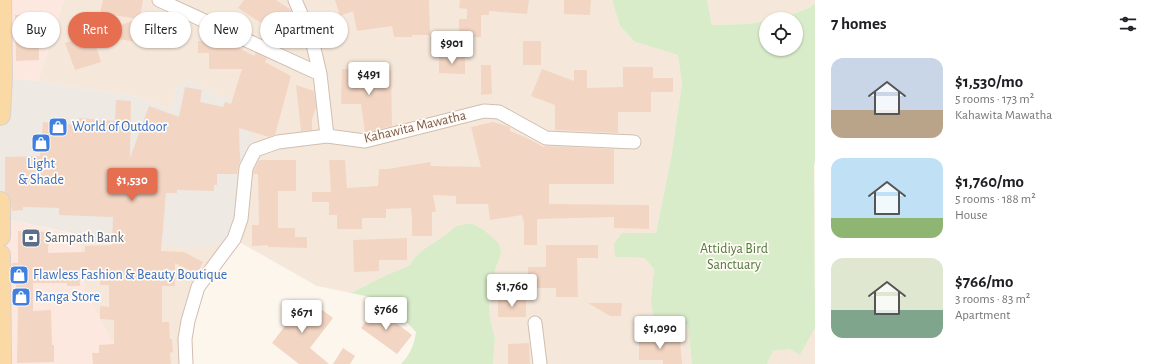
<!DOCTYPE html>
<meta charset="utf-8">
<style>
:root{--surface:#fff;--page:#f6f6f6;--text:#202124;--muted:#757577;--accent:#e76f51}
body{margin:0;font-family:"Alegreya Sans",sans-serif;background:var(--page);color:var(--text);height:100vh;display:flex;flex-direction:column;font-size:15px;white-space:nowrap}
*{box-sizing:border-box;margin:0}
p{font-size:13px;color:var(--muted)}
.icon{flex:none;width:22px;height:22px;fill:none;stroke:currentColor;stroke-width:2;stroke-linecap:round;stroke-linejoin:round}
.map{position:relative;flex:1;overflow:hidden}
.sheet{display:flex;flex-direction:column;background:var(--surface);width:340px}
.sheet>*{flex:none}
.hud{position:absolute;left:12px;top:12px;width:380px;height:36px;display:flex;gap:8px}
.tools{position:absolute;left:759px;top:12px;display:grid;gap:8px}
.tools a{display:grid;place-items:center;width:44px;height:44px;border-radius:50%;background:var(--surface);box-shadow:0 1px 3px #0004;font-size:20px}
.price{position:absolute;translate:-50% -34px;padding:0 9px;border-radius:4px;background:#fff;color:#222;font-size:13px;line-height:26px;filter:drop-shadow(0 1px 2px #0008)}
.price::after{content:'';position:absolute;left:50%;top:24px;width:12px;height:9px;margin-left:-6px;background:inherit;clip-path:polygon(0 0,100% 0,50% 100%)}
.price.active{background:var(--accent);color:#fff}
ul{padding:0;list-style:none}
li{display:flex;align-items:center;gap:12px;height:100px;padding:0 16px}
li span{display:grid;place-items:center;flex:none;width:112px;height:80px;border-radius:12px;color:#555}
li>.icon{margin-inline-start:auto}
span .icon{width:48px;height:48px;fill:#fffc;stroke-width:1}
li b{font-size:17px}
h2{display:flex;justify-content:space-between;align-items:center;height:48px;padding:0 16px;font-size:17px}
.pill{padding:0 14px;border-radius:18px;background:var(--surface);box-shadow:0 1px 3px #0004;font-size:14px;line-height:36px}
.pill.active{background:var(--accent);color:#fff}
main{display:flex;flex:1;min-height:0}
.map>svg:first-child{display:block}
.residential{fill:#f5e8da}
.commercial{fill:#fde8e0}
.industrial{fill:#efe9e4}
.green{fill:#d8ecc9}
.building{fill:#f3d5c3}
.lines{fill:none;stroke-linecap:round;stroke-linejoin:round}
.street-casing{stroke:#d1beb0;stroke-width:15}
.primary-casing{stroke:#dad1cd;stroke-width:22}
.street{stroke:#fff;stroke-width:13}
.primary{stroke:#fbd9a5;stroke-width:20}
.labels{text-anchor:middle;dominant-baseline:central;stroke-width:3.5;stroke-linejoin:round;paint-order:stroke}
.shop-label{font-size:14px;fill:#366cbe;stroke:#fffaf3;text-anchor:start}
.street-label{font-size:14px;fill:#7a5c4d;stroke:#fffaf3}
.service-label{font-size:14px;fill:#4e5e75;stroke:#fffaf3;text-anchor:start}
.park-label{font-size:14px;fill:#537a41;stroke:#fffaf3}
</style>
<main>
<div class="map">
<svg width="815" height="364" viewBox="0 0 815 364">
<rect width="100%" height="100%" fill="#fdf6ec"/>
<!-- residential -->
<path class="residential" d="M64,0h548l8,26 15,16 43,13 4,28 -11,75 -15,75h-34l-7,24 29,1 10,11 -3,32 15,22 22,2 4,39h-199l2,-26 -5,-19 -1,-21 4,-22 6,-17 -20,-32 -6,-3 -17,2 -9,8 -23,15 -10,9 -4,7 -6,3 -20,8 -33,17 -34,-7 -83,-47 -36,48 -12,77h-51l-15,-24 -9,1 -26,-51 -6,-55 41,8 119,-141 -28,-9 -8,-7 -26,1 -6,23 -33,-13 -100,-16z
M707,0h108v3l-6,5 -29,11h-14v2l-18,3 -36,1z
M815,328v36h-48l6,-13 16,-2 11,6z"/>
<!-- commercial -->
<path class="commercial" d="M1,0h63l-26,81 -36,-4z
M0,218l79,17 6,55 26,50h9l15,24h-134z"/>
<!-- industrial -->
<path class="industrial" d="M2,77l36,4 100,16 33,13 6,-23 10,-8 16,7 8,7 29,9 12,21 3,27 -21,89 -37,9 -77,-5 -120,-25v-103z"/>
<!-- green -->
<path class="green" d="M612,0h95l5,25 36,-1 18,-3v28h30v-30h-16l29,-11 6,-5v158l-1,4 1,163 -15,27 -11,-6 -16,2 -6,13h-75l-4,-39 -22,-2 -13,-6 -2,-16 3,-32 -10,-11 -29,-1 -1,-13 8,-11h34l15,-75 11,-75 -4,-28 -43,-13 -15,-16z
M466,224h7l6,3 11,8 9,9 2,8 -2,7 -6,17 -4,22 1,21 5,19 -2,26h-92c9,-9 13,-19 15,-32l-31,-32 -34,-7 33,-17 20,-8 6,-3 4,-7 10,-9 23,-15 9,-8z"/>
<!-- building -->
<path class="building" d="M103,0h40l-7,42 -23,-4 2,-11 23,-8 -38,-6z
M244,0h32l14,9 2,5 -4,8 11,9 4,7 -6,7 -15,-12 -7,11 -11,-4 6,-11 -32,-21z
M335,0h94l1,35h-18v2h-18l-2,-11 -35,5 -4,-20 -13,5z
M460,0h69l-2,14 -38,-3v4h-8v22h-22v-18h8v-10l-8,-1z
M564,0h27l-1,15 -26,-1z
M38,14l1,46 -23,1 -1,-46z
M92,34l9,28 -26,8 -10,-27z
M198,41h32l4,2v2l20,11 2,-3 11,5 -2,4 26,14 -16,59 -6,2 -30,-9 1,31h1l-3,8 -1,7h-20v11h-3v6l-37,-1v3h-11l-5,58 23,1 19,10 -6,12 -22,-11v23h-13v36h7l1,17h2l1,13 -3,1 1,11h-78l-1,-11h7v-8l15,-1v-24l-14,-1v-13l9,1v-22h-9v-15h-21l1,16h-13v-3h-34v28l18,-1 1,35h2v17l-37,1 1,-60h-2v-20h-4v-20h6v-32l31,1 -1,21 37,-1v-6l27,-1 1,-28 -54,-2v-7l-36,-1v3l-11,1 -2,-14 -5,-5v-35l35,-1 3,-34 35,3 1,-7 36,3 1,-21 15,1 -1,57 19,-52 30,11 6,-30 17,3 -2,12 23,5 2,-5 6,2 11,-35h-33v-16h-11z
M523,41h18v24h-18z
M439,57h26v17l-26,-1z
M481,65h10l1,29 -11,1z
M623,67h30v11h20v14h-22v20h-33v21l-63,-3v-25l-24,-9 11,-27 32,12v-11h13v18l36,-1z
M342,69l49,1 1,56 -27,7 -4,-29h-20z
M296,85l18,6 2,16 -4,12v11l-11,1z
M493,122l17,5v4l17,7 17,9 1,-1 69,3v35h-65v20l100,1v24l-35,-1v-11l-77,2v26h-13v-25h-1l-1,-5 -32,5 -2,-16h-32v-8l-23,-1 3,17h-4v24h-20v-16l-1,-12 -25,1v9h-24v11h-25v-14h-8v-13h-17v-10h19l-2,-32h16l2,28 31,-2 1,-17h9l42,-7 1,4 50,1 -10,-40z
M259,160h37v31h-18v37h17v9h12v11l-39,-1v-2l-16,1v-21h7l-1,-51h-5l1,-4z
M407,238v22h-28v11l-25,1 -1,-32z
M546,245h52v13h-21l1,39h-22v-9h-28v-21h18z
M294,299l22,17 5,-7 12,9 -23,30 19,16h-30l-27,-21 19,-25 -8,-5z
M498,299h28v18h-28z
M588,303h34l-1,13h-11z
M376,308l36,27 -15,19 -36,-26z
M639,334h17v7l24,-1 2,24h-19v-4h-24z
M529,343l1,21h-22v-20z
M343,348l12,8 -5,8h-17z"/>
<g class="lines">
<defs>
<path id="street" d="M159,0l161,74
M295,0l17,40 8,34 7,62
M535,323l5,41
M186,364l-1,-25 3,-18 10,-34 36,-48 7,-20 5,-51 9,-18 23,-8 49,-6 38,5 119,-30 15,1 47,26 88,4"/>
<path id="primary" d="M0,115l2,-38 -1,-77
M0,202v34
M0,255l1,109"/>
</defs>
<!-- street casing -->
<use href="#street" class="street-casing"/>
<!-- primary casing -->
<use href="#primary" class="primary-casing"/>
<!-- street -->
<use href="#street" class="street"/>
<!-- primary -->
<use href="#primary" class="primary"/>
</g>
<!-- icons -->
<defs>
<symbol id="shop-square" viewBox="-11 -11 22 22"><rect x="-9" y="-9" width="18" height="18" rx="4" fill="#3f7fe0" stroke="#fffaf3"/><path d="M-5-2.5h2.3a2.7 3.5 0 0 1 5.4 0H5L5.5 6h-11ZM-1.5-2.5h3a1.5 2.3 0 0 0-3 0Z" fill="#fff"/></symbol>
<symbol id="bank-square" viewBox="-11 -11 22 22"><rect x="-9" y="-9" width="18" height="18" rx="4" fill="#5c6f8a" stroke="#fffaf3"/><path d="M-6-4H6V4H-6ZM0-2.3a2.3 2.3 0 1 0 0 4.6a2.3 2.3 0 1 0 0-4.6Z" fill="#fff"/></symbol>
</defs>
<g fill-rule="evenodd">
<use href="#shop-square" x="47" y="116" width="22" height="22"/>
<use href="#shop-square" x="30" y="132" width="22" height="22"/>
<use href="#bank-square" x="20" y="227" width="22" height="22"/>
<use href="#shop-square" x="8" y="264" width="22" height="22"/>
<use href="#shop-square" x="10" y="286" width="22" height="22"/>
</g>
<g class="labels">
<!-- shop labels -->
<g class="shop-label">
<text x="72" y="127">World of Outdoor</text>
<text x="41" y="164" text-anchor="middle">Light<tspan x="41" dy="16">&amp; Shade</tspan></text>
<text x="33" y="275">Flawless Fashion &amp; Beauty Boutique</text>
<text x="35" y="297">Ranga Store</text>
</g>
<!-- street labels -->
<g class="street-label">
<text transform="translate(415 127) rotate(-13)">Kahawita Mawatha</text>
</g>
<!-- service labels -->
<g class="service-label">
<text x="45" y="238">Sampath Bank</text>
</g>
<!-- park labels -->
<g class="park-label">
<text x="734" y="249">Attidiya Bird<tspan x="734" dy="16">Sanctuary</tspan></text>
</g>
</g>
</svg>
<div class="tools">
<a><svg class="icon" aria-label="locate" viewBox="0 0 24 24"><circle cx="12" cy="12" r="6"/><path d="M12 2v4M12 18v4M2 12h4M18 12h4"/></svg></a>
</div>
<b class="price" style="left:452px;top:65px">$901</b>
<b class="price" style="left:369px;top:96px">$491</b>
<b class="price active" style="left:132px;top:202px">$1,530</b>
<b class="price" style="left:512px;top:308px">$1,760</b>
<b class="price" style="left:386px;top:331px">$766</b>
<b class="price" style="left:302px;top:334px">$671</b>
<b class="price" style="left:660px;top:350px">$1,090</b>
<div class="hud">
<a class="pill">Buy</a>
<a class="pill active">Rent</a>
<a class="pill">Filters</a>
<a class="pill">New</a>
<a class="pill">Apartment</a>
</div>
</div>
<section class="sheet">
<h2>7 homes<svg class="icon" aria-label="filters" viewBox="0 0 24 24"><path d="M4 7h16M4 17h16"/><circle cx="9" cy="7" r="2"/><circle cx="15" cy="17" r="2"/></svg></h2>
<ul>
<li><span style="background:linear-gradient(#c9d6e8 65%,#b9a48a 0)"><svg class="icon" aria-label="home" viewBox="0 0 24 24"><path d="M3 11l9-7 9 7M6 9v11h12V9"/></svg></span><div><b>$1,530/mo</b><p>5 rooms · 173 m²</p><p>Kahawita Mawatha</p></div></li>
<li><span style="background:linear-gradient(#bfe0f5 75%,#8fb573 0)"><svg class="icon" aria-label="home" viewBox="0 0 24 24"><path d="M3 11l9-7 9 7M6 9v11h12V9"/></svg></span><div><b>$1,760/mo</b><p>5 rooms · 188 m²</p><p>House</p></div></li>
<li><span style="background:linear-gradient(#dfe7d0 65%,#7fa58c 0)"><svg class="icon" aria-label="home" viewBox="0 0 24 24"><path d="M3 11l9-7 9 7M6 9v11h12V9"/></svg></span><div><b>$766/mo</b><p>3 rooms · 83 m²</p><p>Apartment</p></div></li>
</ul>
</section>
</main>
